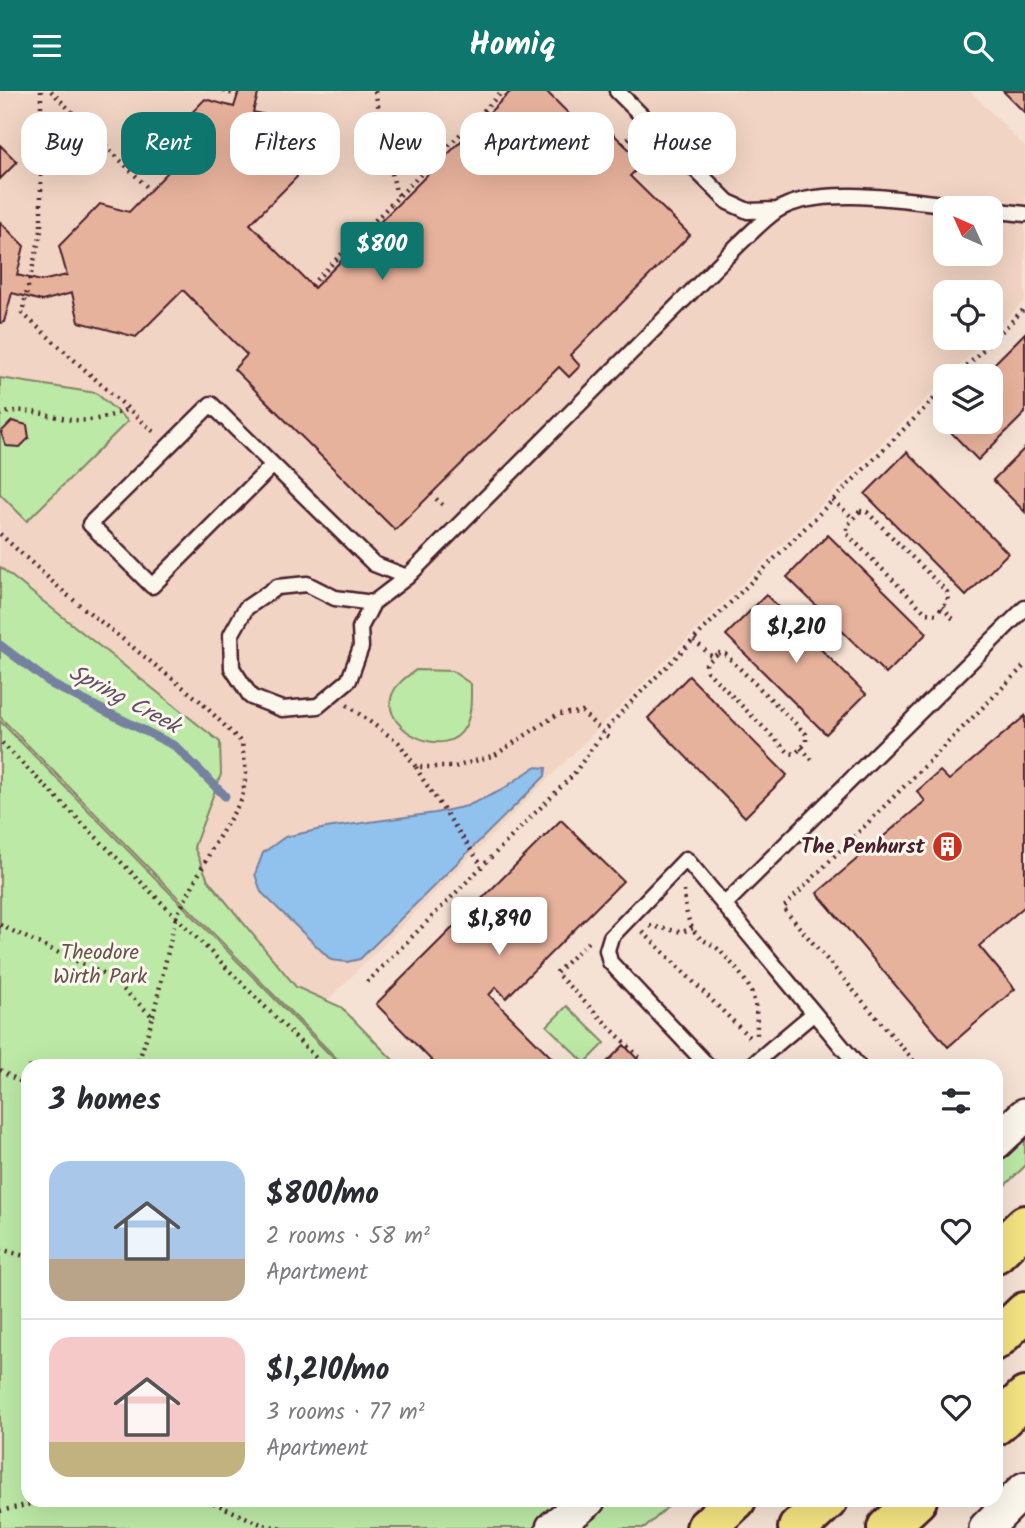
<!DOCTYPE html>
<meta charset="utf-8">
<style>
:root{--surface:#fff;--page:#f7f7f7;--text:#2b2b33;--muted:#7c7c81;--line:#e1e1e2;--accent:#0f766e}
body{margin:0;font-family:Kalam,sans-serif;background:var(--page);color:var(--text);height:100vh;display:flex;flex-direction:column;font-size:26px;white-space:nowrap}
*{box-sizing:border-box;margin:0}
p{font-size:23px;color:var(--muted)}
.icon{flex:none;width:38px;height:38px;fill:none;stroke:currentColor;stroke-width:2;stroke-linecap:round;stroke-linejoin:round}
.map{position:relative;flex:1;overflow:hidden}
.details{position:absolute;left:21px;top:968px;width:982px;height:448px;display:flex;flex-direction:column;background:var(--surface);border-radius:21px;box-shadow:0 7px 28px #0002}
.details>*{flex:none}
.hud{position:absolute;left:21px;top:21px;width:984px;height:63px;display:flex;gap:14px}
.needle{width:46px;rotate:315deg}
.buttons{position:absolute;left:933px;top:105px;display:grid;gap:14px}
.buttons a{display:grid;place-items:center;width:70px;height:70px;border-radius:14px;background:var(--surface);box-shadow:0 7px 28px #0002;font-size:35px}
.price{position:absolute;translate:-50% -60px;padding:0 16px;border-radius:7px;background:#fff;color:#222;font-size:23px;line-height:46px;filter:drop-shadow(0 2px 4px #0008)}
.price::after{content:'';position:absolute;left:50%;top:42px;width:21px;height:16px;margin-left:-10px;background:inherit;clip-path:polygon(0 0,100% 0,50% 100%)}
.price.current{background:var(--accent);color:#fff}
ul{padding:0;list-style:none}
li{display:flex;align-items:center;gap:21px;height:175px;padding:0 28px}
li+li{border-top:2px solid var(--line)}
li span{display:grid;place-items:center;flex:none;width:196px;height:140px;border-radius:21px;color:#555}
li>.icon{margin-inline-start:auto}
span .icon{width:84px;height:84px;fill:#fffc;stroke-width:1}
li b{font-size:30px}
h2{display:flex;justify-content:space-between;align-items:center;height:84px;padding:0 28px;font-size:30px}
.tag{padding:0 24px;border-radius:21px;background:var(--surface);box-shadow:0 7px 28px #0002;font-size:24px;line-height:63px}
.tag.current{background:var(--accent);color:#fff}
header{display:flex;justify-content:space-between;align-items:center;height:91px;padding:0 28px;background:var(--accent);color:#fff;font-size:32px;font-weight:700}
.map>svg:first-child{display:block}
.built{fill:#f1d4c3;fill-rule:evenodd}
.green{fill:#bce9a6;stroke:#838468;stroke-width:2}
.water{fill:#91c2ed;stroke:#75819f;stroke-width:2}
.lines{fill:none;stroke-linecap:round;stroke-linejoin:round}
.stream{stroke:#75819f;stroke-width:9}
.building{fill:#e7b29c;stroke:#4a1f2b;stroke-width:2}
.service-casing{stroke:#4a1f2b;stroke-width:19}
.tertiary-casing{stroke:#4a1f2b;stroke-width:38}
.motorway-casing{stroke:#4a1f2b;stroke-width:44}
.path{stroke:#4a1f2b;stroke-width:4.5;stroke-dasharray:2 5;stroke-linecap:butt}
.service{stroke:#fbf7ec;stroke-width:14}
.tertiary{stroke:#fbf7ec;stroke-width:33}
.motorway{stroke:#f4e382;stroke-width:38}
.labels{text-anchor:middle;dominant-baseline:central;stroke-width:6;stroke-linejoin:round;paint-order:stroke}
.poi-label{font-size:21px;font-weight:bold;fill:#4a1f2b;stroke:#fbf7ec;text-anchor:end}
.park-label{font-size:21px;fill:#66524a;stroke:#fbf7ec}
.water-label{font-size:23px;font-style:italic;fill:#5f5065;stroke:#fbf7ec}
</style>
<header><svg class="icon" aria-label="menu" viewBox="0 0 24 24"><path d="M4 6h16M4 12h16M4 18h16"/></svg>Homiq<svg class="icon" aria-label="search" viewBox="0 0 24 24"><circle cx="10" cy="10" r="6"/><path d="M15 15l6 6"/></svg></header>
<div class="map">
<svg width="1025" height="1437" viewBox="0 0 1025 1437">
<rect width="100%" height="100%" fill="#f5e2d4"/>
<filter id="ink" filterUnits="userSpaceOnUse"><feTurbulence type="fractalNoise" baseFrequency=".0143" numOctaves="2"/><feDisplacementMap in="SourceGraphic" scale="14" xChannelSelector="R" yChannelSelector="G"/><feConvolveMatrix kernelMatrix="1 2 1 2 8 2 1 2 1" color-interpolation-filters="sRGB"/></filter>
<g filter="url(#ink)">
<!-- built -->
<path class="built" d="M0,0h970l55,56v153l-34,35 -1,-43h-45v46h42l-38,38h-4v4l-643,646 -302,-305zM945,117h45v46h-45z"/>
<!-- green -->
<path class="green" d="M0,287l96,15 32,28 -101,100 -27,-27z
M0,476l220,175 1,32 -27,73 14,33 88,107 45,20 58,59h-55l-344,-349z
M416,579l36,1 19,13c0,15 1,30 -6,43 -18,34 -80,5 -74,-28 2,-13 15,-22 25,-29z
M0,630l341,345h-313v434h647l-30,28h-645z
M567,915l38,37 -20,20 -38,-37z
M1025,1048v27l-29,28v-28z"/>
<!-- water -->
<path class="water" d="M535,676l11,1 -1,8 -185,183 -13,3 -16,-2 -70,-68 -6,-18 8,-21 22,-16 41,-9 109,-15 32,-7 33,-15z"/>
<g class="lines">
<!-- stream -->
<path class="stream" d="M0,554l53,40 122,61 50,50"/>
</g>
<!-- building -->
<path class="building" d="M239,0h20l-6,21 29,7 15,58 -47,47 64,64 197,-197h35l42,42 12,-12 43,42 -13,13 60,59 -120,120 10,11 -11,11 -10,-10 -164,163 -161,-161 13,-14 -64,-65 -47,47 -57,-15 -7,-29 -30,8 -30,-8 -8,29 -4,1v-101l24,24 -7,29 24,6 26,-6 -8,-29 41,-42 29,8 42,-43 -7,-28 41,-42 29,8z
M1003,0h22v22z
M0,54l17,17 -17,17z
M1025,242v80l-47,47 -39,-40 6,-7v9h45v-46h-8z
M12,330l15,4 2,13 -9,9 -14,-1 -5,-14z
M1025,357v64l-32,-32z
M907,361l101,101 -42,43 -101,-102z
M828,444l99,98 -41,41 -99,-97z
M766,504l100,99 -40,40 -100,-99z
M689,585l98,99 -42,42 -97,-99z
M1025,625v190l-46,40 36,43 -67,58 -131,-154 108,-92 -8,-10 23,-20 9,9z
M561,729l62,61 -117,117 -10,-11 -7,8 71,71h-123l-61,-62z
M624,954l20,21h-37l-2,-2z"/>
<g class="lines">
<defs>
<path id="service" d="M617,0l111,111 20,9 29,-1
M990,119l35,4
M273,374l-121,121 -62,-62 121,-120 163,160 33,13
M373,512l-38,-5 -28,-14 -30,3 -31,21 -15,27 1,33 19,29 31,12 36,-3 31,-26 12,-33 -1,-19 13,-25 34,-26 332,-333c12,-11 24,-24 37,-33 43,-29 148,-8 199,-3
M724,814l301,-297
M708,975l-98,-104 -3,-12 4,-13 75,-78 172,207
M751,975l63,-53"/>
<path id="tertiary" d="M996,1051l29,-27
M553,1437l35,-28
M986,1437l39,-39"/>
<path id="motorway" d="M996,1162l29,-28
M996,1249l29,-28
M996,1334l29,-28
M706,1437l30,-28
M798,1437l30,-28
M887,1437l30,-28"/>
</defs>
<!-- service casing -->
<use href="#service" class="service-casing"/>
<!-- tertiary casing -->
<use href="#tertiary" class="tertiary-casing"/>
<!-- motorway casing -->
<use href="#motorway" class="motorway-casing"/>
<!-- path -->
<path class="path" d="M41,0v140l-19,82 132,119
M51,0l99,99
M223,0l15,4
M375,0l21,101 7,7
M623,53l7,-7
M311,194l192,-194
M957,285l68,-68
M0,324c24,-11 50,3 75,5 19,2 36,-4 53,-11
M431,403l15,14
M833,409l20,18
M860,420l7,1 80,80 1,9 -12,13 -10,-1 -79,-79v-8z
M0,443l66,60 134,107 42,42 4,30 -4,26 -28,46 -38,72 -176,-176
M942,516l13,14
M694,549l18,17
M718,562l7,1 81,80v9l-11,11 -6,-1 -82,-82 -1,-7z
M347,614l52,38 17,24h39l40,-12 63,-41 24,-2 27,26
M801,657l12,13
M416,676l6,11 60,88
M684,800c1,16 3,34 15,46 6,5 13,7 19,12 11,11 23,24 31,38 8,15 8,32 8,48
M176,826l148,149
M0,834l110,52 43,40 -16,49
M650,835l32,6 11,-4
M643,841l108,107
M588,851l-32,31 92,93
M367,891l206,-207 30,-42 25,-28 317,-317
M153,925l23,-99
M918,975l-135,-158 242,-243
M0,979l28,16
M0,1158l28,8
M207,1409l56,25 18,3
M0,1420l48,-11"/>
<!-- service -->
<use href="#service" class="service"/>
<!-- tertiary -->
<use href="#tertiary" class="tertiary"/>
<!-- motorway -->
<use href="#motorway" class="motorway"/>
</g>
</g>
<!-- icons -->
<defs>
<symbol id="building-disc" viewBox="-11 -11 22 22"><circle r="9.5" fill="#c8321e" stroke="#fbf7ec"/><path d="M-4-6H4V6H1V3H-1V6H-4ZM-2.5-4.3h1.7v1.8h-1.7ZM.8-4.3h1.7v1.8H.8ZM-2.5-1h1.7V.8h-1.7ZM.8-1h1.7V.8H.8Z" fill="#fff"/></symbol>
</defs>
<g fill-rule="evenodd">
<use href="#building-disc" x="930" y="738" width="35" height="35"/>
</g>
<g class="labels">
<!-- poi labels -->
<g class="poi-label">
<text x="925" y="756">The Penhurst</text>
</g>
<!-- park labels -->
<g class="park-label">
<text x="100" y="862">Theodore<tspan x="100" dy="24">Wirth Park</tspan></text>
</g>
<!-- water labels -->
<g class="water-label">
<text transform="translate(124 609) rotate(28)">Spring Creek</text>
</g>
</g>
</svg>
<div class="buttons">
<a><svg class="needle" viewBox="-14 -14 28 28"><path d="M0-13l5 13h-10z" fill="#e53935"/><path d="M0 13l5-13h-10z" fill="#7c7c81"/></svg></a>
<a><svg class="icon" aria-label="locate" viewBox="0 0 24 24"><circle cx="12" cy="12" r="6"/><path d="M12 2v4M12 18v4M2 12h4M18 12h4"/></svg></a>
<a><svg class="icon" aria-label="layers" viewBox="0 0 24 24"><path d="M12 4l9 5-9 5-9-5zM3 14l9 5 9-5"/></svg></a>
</div>
<b class="price current" style="left:382px;top:191px">$800</b>
<b class="price" style="left:796px;top:574px">$1,210</b>
<b class="price" style="left:499px;top:866px">$1,890</b>
<div class="hud">
<a class="tag">Buy</a>
<a class="tag current">Rent</a>
<a class="tag">Filters</a>
<a class="tag">New</a>
<a class="tag">Apartment</a>
<a class="tag">House</a>
</div>
<section class="details">
<h2>3 homes<svg class="icon" aria-label="filters" viewBox="0 0 24 24"><path d="M4 7h16M4 17h16"/><circle cx="9" cy="7" r="2"/><circle cx="15" cy="17" r="2"/></svg></h2>
<ul>
<li><span style="background:linear-gradient(#a9c7e8 70%,#b9a48a 0)"><svg class="icon" aria-label="home" viewBox="0 0 24 24"><path d="M3 11l9-7 9 7M6 9v11h12V9"/></svg></span><div><b>$800/mo</b><p>2 rooms · 58 m²</p><p>Apartment</p></div><svg class="icon" aria-label="heart" viewBox="0 0 24 24"><path d="M12 20l-8-8c-3-5 5-10 8-4 3-6 11-1 8 4z"/></svg></li>
<li><span style="background:linear-gradient(#f6c9c9 75%,#c2b280 0)"><svg class="icon" aria-label="home" viewBox="0 0 24 24"><path d="M3 11l9-7 9 7M6 9v11h12V9"/></svg></span><div><b>$1,210/mo</b><p>3 rooms · 77 m²</p><p>Apartment</p></div><svg class="icon" aria-label="heart" viewBox="0 0 24 24"><path d="M12 20l-8-8c-3-5 5-10 8-4 3-6 11-1 8 4z"/></svg></li>
</ul>
</section>
</div>
